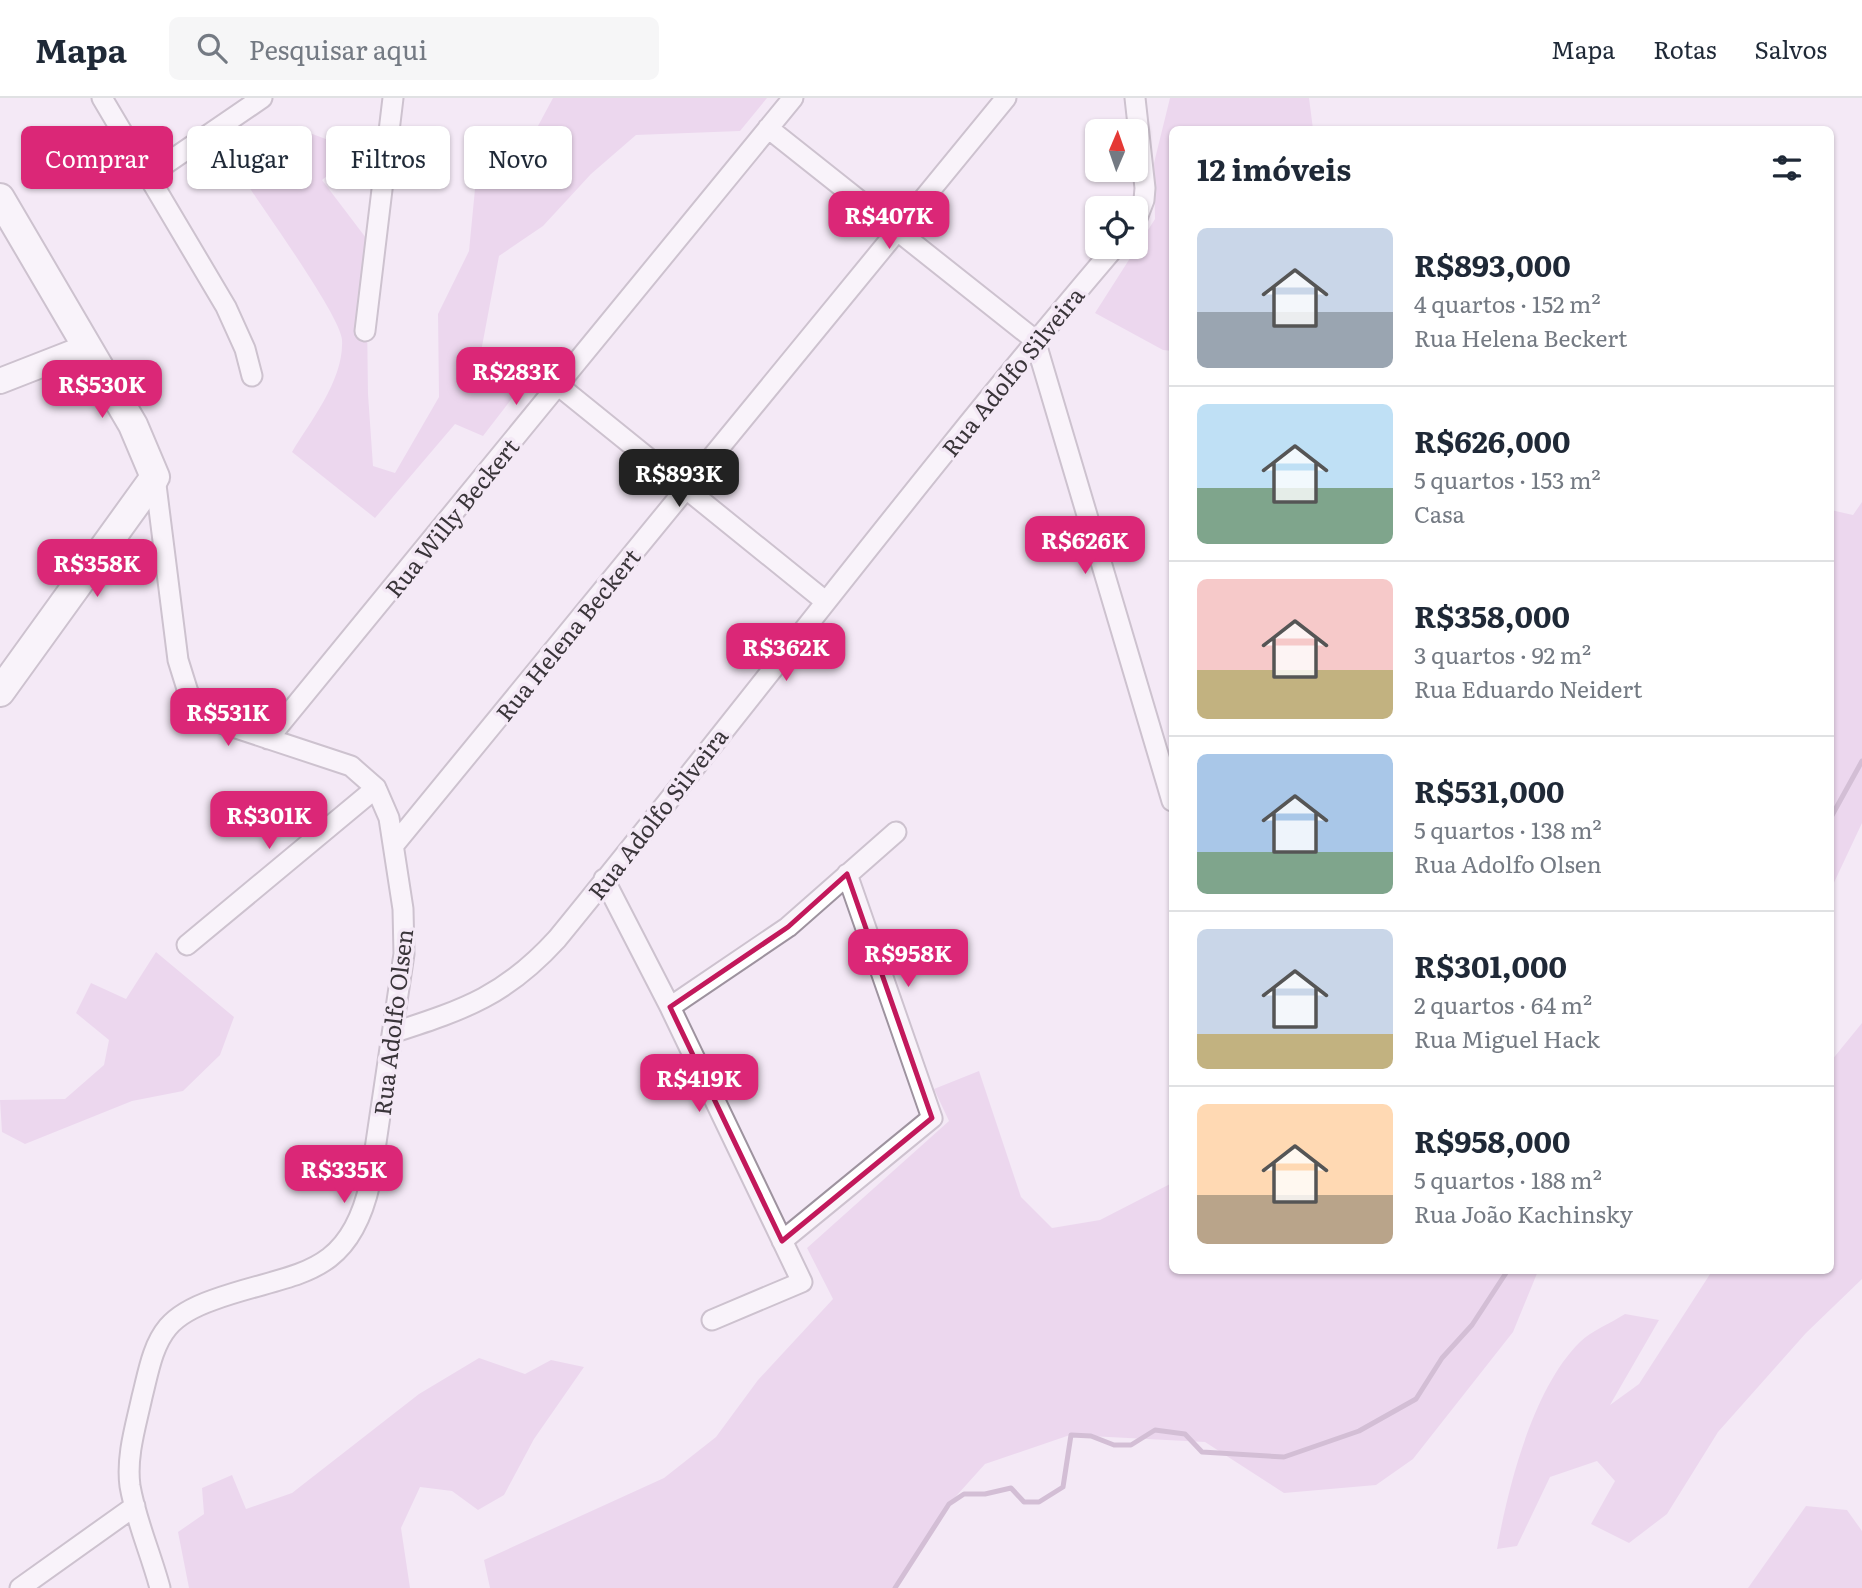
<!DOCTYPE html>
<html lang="pt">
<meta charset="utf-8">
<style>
:root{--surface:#fff;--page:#f6f6f7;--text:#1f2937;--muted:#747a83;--line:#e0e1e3;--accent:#db2777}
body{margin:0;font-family:Literata,serif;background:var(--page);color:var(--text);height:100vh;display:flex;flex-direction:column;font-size:26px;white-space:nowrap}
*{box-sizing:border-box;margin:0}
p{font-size:23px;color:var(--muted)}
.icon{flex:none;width:38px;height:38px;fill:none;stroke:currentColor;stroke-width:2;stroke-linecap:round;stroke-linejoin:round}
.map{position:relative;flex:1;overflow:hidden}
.drawer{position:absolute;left:1169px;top:28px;width:665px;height:1148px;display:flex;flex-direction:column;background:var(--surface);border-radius:10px;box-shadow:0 2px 5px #0004}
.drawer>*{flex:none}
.banner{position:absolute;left:21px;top:28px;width:665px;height:63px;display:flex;gap:14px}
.needle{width:46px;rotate:2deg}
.fabs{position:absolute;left:1085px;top:21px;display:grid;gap:14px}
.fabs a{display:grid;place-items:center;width:63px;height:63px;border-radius:10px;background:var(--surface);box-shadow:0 2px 5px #0004;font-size:35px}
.price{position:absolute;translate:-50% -60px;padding:0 16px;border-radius:14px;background:var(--accent);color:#fff;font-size:23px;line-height:46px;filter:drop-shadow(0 2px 4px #0008)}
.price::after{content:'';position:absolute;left:50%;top:42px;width:21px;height:16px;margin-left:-10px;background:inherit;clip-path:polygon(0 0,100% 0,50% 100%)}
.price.selected{background:#222;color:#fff}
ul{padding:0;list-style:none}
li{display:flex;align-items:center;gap:21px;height:175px;padding:0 28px}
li+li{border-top:2px solid var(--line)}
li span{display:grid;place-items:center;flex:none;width:196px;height:140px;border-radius:10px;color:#555}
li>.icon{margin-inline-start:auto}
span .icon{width:84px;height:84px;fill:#fffc;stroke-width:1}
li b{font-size:30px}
h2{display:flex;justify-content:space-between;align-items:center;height:84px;padding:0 28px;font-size:30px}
.pill{padding:0 24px;border-radius:10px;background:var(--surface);box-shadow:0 2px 5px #0004;font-size:24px;line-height:63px}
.pill.selected{background:var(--accent);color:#fff}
header{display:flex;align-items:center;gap:42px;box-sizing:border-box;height:98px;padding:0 35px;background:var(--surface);border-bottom:2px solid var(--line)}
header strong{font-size:33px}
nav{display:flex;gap:38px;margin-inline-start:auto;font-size:24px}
.search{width:490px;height:63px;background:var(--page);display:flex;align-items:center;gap:18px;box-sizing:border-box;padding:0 24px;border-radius:10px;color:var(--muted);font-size:26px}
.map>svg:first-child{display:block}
.green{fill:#e2c2e5}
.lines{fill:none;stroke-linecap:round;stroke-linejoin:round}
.stream{stroke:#ab8bae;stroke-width:5}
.minor-casing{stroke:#9e939f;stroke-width:23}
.tertiary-casing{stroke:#9e939f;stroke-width:28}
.secondary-casing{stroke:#9e939f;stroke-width:32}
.minor{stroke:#fff;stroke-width:19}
.tertiary{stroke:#fff;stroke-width:24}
.secondary{stroke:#fff;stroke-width:28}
.marked{fill:none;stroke:#c2185b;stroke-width:5;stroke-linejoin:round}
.labels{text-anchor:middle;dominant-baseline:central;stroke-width:7;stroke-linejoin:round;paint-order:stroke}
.street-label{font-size:23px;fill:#3a353a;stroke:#f4e9f6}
</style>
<header>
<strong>Mapa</strong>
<div class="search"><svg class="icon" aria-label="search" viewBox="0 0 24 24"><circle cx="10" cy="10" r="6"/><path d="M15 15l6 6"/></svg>Pesquisar aqui</div>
<nav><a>Mapa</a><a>Rotas</a><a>Salvos</a></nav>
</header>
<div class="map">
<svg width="1862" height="1490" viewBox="0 0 1862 1490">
<rect width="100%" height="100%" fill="#f4e9f6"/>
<!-- green -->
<path class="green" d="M553,0h214l-27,33 -104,4 -45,39 -48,52 -44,30 -19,101 43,27 -40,52 -28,-12 -80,94 -83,-66c19,-32 52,-72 50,-112 -1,-23 -78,-130 -95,-156l27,-31 33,-21 51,19 -36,29 44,58 2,156 5,72 22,7 44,-76 -1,-83 31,-63 9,-93 46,-6z
M1170,0h139l4,31 -141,1v221l-9,-1 -68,-37 60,-94 -1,-56z
M1862,404v321l-31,66v-379l22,5z
M156,854l78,65 -14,38 -37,36 -51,10 -107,43 -23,-12 -2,-32 65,-1 39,-34 5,-25 -33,-27 15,-30 35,16z
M1862,925v256l-56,54 -88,99 -51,82 -38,29 -38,-19 24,-43 -18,-20 -47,16 -33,69 -20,3c11,-62 36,-161 83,-207 11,-11 31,-19 45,-28l34,6 -49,85 29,-21 73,-113 118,-1 1,-209z
M979,973l42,126 31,31 48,-8 72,-37v87l366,1 -25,61 -100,127 -37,26 -92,8 -79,-51 -135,-7 -85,29 -36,40 -54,84h-405l-6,-28 180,-82 52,-41 42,-57 75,-81 -26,-51 142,-127 -15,-32z
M479,1260l46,16 26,-14 33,7 -50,72 -30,56 -26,15 -26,-19 -32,-4 -19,41 9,60h-221l-11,-56 26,-18 -2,-26 30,-13 14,34 46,-16 127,-99z
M1806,1408l41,4 15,21v57h-114z"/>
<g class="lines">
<!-- stream -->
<path class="stream" d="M1830,721l32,-58
M895,1490l54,-84 15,-10h21l26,-6 13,14h15l24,-15 8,-52 20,1 23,9h17l24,-15 30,4 17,18 82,5 75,-26 57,-32 26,-41 30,-33 36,-55"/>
<defs>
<path id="minor" d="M102,0l124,209 19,42 7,27
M1135,0l10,90 -1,12 -8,21
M768,30l267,212 137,461
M148,78l114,-78
M365,233l28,-233
M559,288l266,215
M155,379l23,183 10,32 9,13 24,18 130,43 25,22 13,30 14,91 1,45 -34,229c-22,99 -78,88 -157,117 -17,6 -34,14 -45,27 -16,19 -20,47 -26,70 -6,28 -16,59 -12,89 6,35 21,68 30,102
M268,641l525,-641
M394,747l612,-747
M604,781l66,128 132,275 -90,38
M187,847l189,-157
M670,909l118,-80 108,-95
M395,934c71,-23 111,-37 162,-93 188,-230 366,-467 558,-692
M782,1143l150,-123 -85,-244
M20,1490l115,-82"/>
<path id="tertiary" d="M0,283l87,-34"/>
<path id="secondary" d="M0,100l133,227 22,52 -155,215"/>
</defs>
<!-- minor casing -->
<use href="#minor" class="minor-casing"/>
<!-- tertiary casing -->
<use href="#tertiary" class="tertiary-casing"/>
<!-- secondary casing -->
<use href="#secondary" class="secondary-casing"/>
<!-- minor -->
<use href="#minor" class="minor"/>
<!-- tertiary -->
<use href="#tertiary" class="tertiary"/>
<!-- secondary -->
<use href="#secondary" class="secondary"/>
</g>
<!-- marked area -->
<path d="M0 0H1862V1490H0ZM847,776l85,244 -150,123 -112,-234 118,-80z" fill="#f4e9f6" fill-opacity=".55" fill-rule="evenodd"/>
<path class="marked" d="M847,776l85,244 -150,123 -112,-234 118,-80z"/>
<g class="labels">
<!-- street labels -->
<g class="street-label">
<text transform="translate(1012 273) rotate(-51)">Rua Adolfo Silveira</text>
<text transform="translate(451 419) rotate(-51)">Rua Willy Beckert</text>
<text transform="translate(567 536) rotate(-51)">Rua Helena Beckert</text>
<text transform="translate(657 715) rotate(-52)">Rua Adolfo Silveira</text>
<text transform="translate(392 924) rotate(-83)">Rua Adolfo Olsen</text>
</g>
</g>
</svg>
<div class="fabs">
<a><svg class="needle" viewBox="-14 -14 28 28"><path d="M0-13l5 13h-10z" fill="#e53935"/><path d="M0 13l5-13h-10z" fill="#747a83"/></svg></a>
<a><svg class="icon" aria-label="locate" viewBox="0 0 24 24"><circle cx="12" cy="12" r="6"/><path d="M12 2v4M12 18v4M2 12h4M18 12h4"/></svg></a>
</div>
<b class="price" style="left:889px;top:153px">R$407K</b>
<b class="price" style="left:516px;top:309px">R$283K</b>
<b class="price" style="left:102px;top:322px">R$530K</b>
<b class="price selected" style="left:679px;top:411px">R$893K</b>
<b class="price" style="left:1085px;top:478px">R$626K</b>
<b class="price" style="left:97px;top:501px">R$358K</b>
<b class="price" style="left:786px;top:585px">R$362K</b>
<b class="price" style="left:228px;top:650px">R$531K</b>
<b class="price" style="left:269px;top:753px">R$301K</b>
<b class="price" style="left:908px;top:891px">R$958K</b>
<b class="price" style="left:699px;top:1016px">R$419K</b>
<b class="price" style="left:344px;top:1107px">R$335K</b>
<div class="banner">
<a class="pill selected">Comprar</a>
<a class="pill">Alugar</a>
<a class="pill">Filtros</a>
<a class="pill">Novo</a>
</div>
<section class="drawer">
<h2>12 imóveis<svg class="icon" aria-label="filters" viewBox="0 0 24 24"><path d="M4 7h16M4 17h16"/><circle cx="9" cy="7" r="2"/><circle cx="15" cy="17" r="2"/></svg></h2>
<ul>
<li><span style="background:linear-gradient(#c9d6e8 60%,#9aa5b1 0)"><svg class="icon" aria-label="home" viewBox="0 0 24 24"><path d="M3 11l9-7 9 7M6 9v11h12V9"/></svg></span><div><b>R$893,000</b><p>4 quartos · 152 m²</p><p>Rua Helena Beckert</p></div></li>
<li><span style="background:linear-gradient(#bfe0f5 60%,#7fa58c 0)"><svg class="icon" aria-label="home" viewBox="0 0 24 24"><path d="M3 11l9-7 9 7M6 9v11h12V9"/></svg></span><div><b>R$626,000</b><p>5 quartos · 153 m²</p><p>Casa</p></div></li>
<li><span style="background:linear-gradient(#f6c9c9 65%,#c2b280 0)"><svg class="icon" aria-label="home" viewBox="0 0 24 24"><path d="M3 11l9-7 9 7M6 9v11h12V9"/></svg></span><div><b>R$358,000</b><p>3 quartos · 92 m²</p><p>Rua Eduardo Neidert</p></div></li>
<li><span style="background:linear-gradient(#a9c7e8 70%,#7fa58c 0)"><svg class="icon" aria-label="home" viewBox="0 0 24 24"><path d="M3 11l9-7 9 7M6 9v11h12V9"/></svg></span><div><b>R$531,000</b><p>5 quartos · 138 m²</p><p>Rua Adolfo Olsen</p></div></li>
<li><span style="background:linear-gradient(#c9d6e8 75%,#c2b280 0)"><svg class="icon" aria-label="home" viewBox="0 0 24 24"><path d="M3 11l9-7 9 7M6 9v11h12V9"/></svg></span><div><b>R$301,000</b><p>2 quartos · 64 m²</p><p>Rua Miguel Hack</p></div></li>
<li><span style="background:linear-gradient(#ffd9b3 65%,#b9a48a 0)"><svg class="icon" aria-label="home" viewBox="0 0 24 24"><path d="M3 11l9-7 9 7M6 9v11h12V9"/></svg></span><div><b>R$958,000</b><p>5 quartos · 188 m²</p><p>Rua João Kachinsky</p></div></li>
</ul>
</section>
</div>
